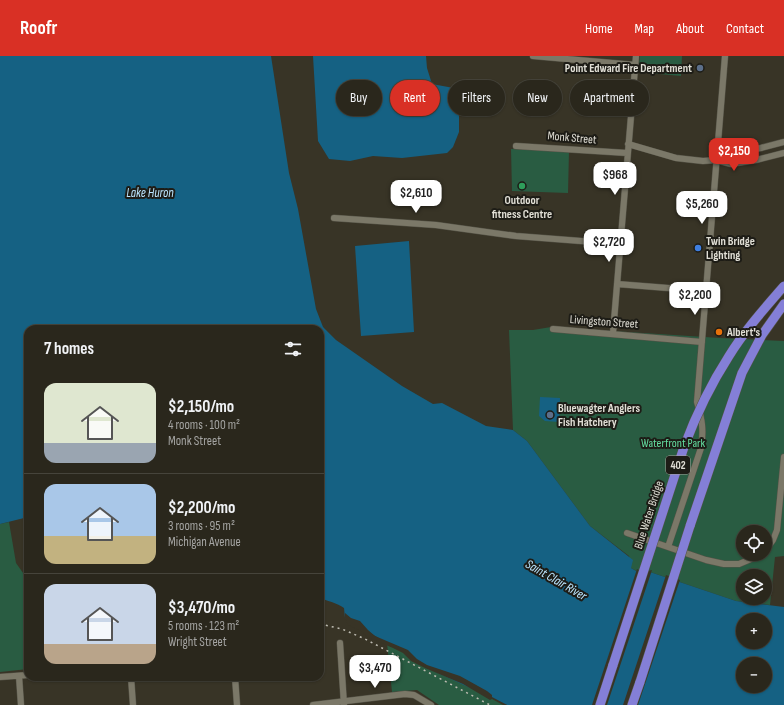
<!DOCTYPE html>
<meta charset="utf-8">
<style>
:root{--surface:#2a271c;--page:#322f25;--text:#f1f3f6;--muted:#a5a5a3;--line:#46443b;--accent:#d93025}
body{margin:0;font-family:"Sofia Sans Condensed",sans-serif;background:var(--page);color:var(--text);height:100vh;display:flex;flex-direction:column;font-size:15px;white-space:nowrap}
*{box-sizing:border-box;margin:0}
p{font-size:13px;color:var(--muted)}
.icon{flex:none;width:22px;height:22px;fill:none;stroke:currentColor;stroke-width:2;stroke-linecap:round;stroke-linejoin:round}
.map{position:relative;flex:1;overflow:hidden}
.details{position:absolute;left:24px;top:269px;width:300px;height:356px;display:flex;flex-direction:column;background:var(--surface);border-radius:12px;box-shadow:0 1px 3px #0004,0 0 0 1px var(--line)}
.details>*{flex:none}
.banner{position:absolute;left:336px;top:24px;width:380px;height:36px;display:flex;gap:8px}
.fabs{position:absolute;left:736px;top:469px;display:grid;gap:8px}
.fabs a{display:grid;place-items:center;width:36px;height:36px;border-radius:50%;background:var(--surface);box-shadow:0 1px 3px #0004,0 0 0 1px var(--line);font-size:20px}
.price{position:absolute;translate:-50% -34px;padding:0 9px;border-radius:8px;background:#fff;color:#222;font-size:13px;line-height:26px;filter:drop-shadow(0 1px 2px #0008)}
.price::after{content:'';position:absolute;left:50%;top:24px;width:12px;height:9px;margin-left:-6px;background:inherit;clip-path:polygon(0 0,100% 0,50% 100%)}
.price.current{background:var(--accent);color:#fff}
ul{padding:0;list-style:none}
li{display:flex;align-items:center;gap:12px;height:100px;padding:0 20px}
li+li{border-top:1px solid var(--line)}
li span{display:grid;place-items:center;flex:none;width:112px;height:80px;border-radius:12px;color:#555}
li>.icon{margin-inline-start:auto}
span .icon{width:48px;height:48px;fill:#fffc;stroke-width:1}
li b{font-size:17px}
h2{display:flex;justify-content:space-between;align-items:center;height:48px;padding:0 20px;font-size:17px}
.chip{padding:0 14px;border-radius:18px;background:var(--surface);box-shadow:0 1px 3px #0004,0 0 0 1px var(--line);font-size:14px;line-height:36px}
.chip.current{background:var(--accent);color:#fff}
header{display:flex;align-items:center;gap:24px;box-sizing:border-box;height:56px;padding:0 20px;background:var(--accent);color:#fff}
header strong{font-size:19px}
nav{display:flex;gap:22px;margin-inline-start:auto;font-size:14px}
.map>svg:first-child{display:block}
.green{fill:#295c42;fill-rule:evenodd}
.water{fill:#156183;fill-rule:evenodd}
.pier{fill:#383426}
.lines{fill:none;stroke-linecap:round;stroke-linejoin:round}
.minor-casing{stroke:#555347;stroke-width:7}
.highway-casing{stroke:#555347;stroke-width:10}
.minor{stroke:#7b7868;stroke-width:6}
.highway{stroke:#847fd7;stroke-width:9}
.rail{stroke:#bebcb2;stroke-width:1.5;stroke-dasharray:2 4;stroke-linecap:butt}
.highway-bridge-casing{stroke:#555347;stroke-width:10;stroke-linecap:butt}
.highway-bridge{stroke:#847fd7;stroke-width:9}
.service-dot{fill:#5c6f8a;stroke:#1d1c16;stroke-width:1.5}
.leisure-dot{fill:#2e9e5b;stroke:#1d1c16;stroke-width:1.5}
.shop-dot{fill:#3f7fe0;stroke:#1d1c16;stroke-width:1.5}
.food-dot{fill:#e8710a;stroke:#1d1c16;stroke-width:1.5}
.labels{text-anchor:middle;dominant-baseline:central;stroke-width:4;stroke-linejoin:round;paint-order:stroke}
.shield{fill:#1d1c16;stroke:#a6a49c;stroke-width:1}
.shield-label{font-size:11px;font-weight:bold;fill:#e1dfd6}
.poi-label{font-size:12px;font-weight:bold;fill:#e1dfd6;stroke:#1d1c16;text-anchor:start}
.street-label{font-size:12px;fill:#e1dfd6;stroke:#1d1c16}
.park-label{font-size:12px;fill:#64dea1;stroke:#1d1c16}
.water-label{font-size:13px;font-style:italic;fill:#bbe6ff;stroke:#1d1c16}
</style>
<header>
<strong>Roofr</strong>
<nav><a>Home</a><a>Map</a><a>About</a><a>Contact</a></nav>
</header>
<div class="map">
<svg width="784" height="649" viewBox="0 0 784 649">
<rect width="100%" height="100%" fill="#383426"/>
<!-- green -->
<path class="green" d="M640,0h42l-1,20 -43,-4z
M511,93l58,2 -1,42 -56,-2z
M551,271l169,11 64,3v215l-9,1 -5,48 -34,-4 -86,-29 -1,6 -18,-10 -2,-12 -39,-30 -63,-85 -14,-11 -4,-100h24zM743,476h22v22h-22zM743,520h22v22h-22z
M9,466l7,41 12,17v89l-28,3v-148z
M387,587l67,36 53,26h-68l-22,-15 -25,2z"/>
<!-- water -->
<path class="water" d="M0,0h271l18,117 9,36 18,100 7,18 13,13 66,46 31,18 9,-1 44,23 27,4 14,11 63,85 43,34 -2,8 17,10 2,-6 86,29 48,6v98h-277l-80,-37 -22,-16 -18,-9 -42,-25 -1,-10c-7,-5 -16,-7 -24,-10v-269h-292v188l-28,7zM743,564h22v22h-22zM743,608h22v22h-22z
M313,0h113l1,12 5,16 27,5v43l-6,15 -6,6 -45,5 -29,-2 -23,5 -21,-2 -11,-18z
M409,185l5,91 -53,4 -6,-90z
M540,341l20,1 -1,24 -14,-1 -6,-5z"/>
<!-- pier -->
<path class="pier" d="M637,513l10,6 1,-4 4,-1 -45,135h-15z
M666,519l14,5 -42,125h-15z
M345,557l6,5 9,3 8,9 7,6 33,14 9,9 10,6 33,11 27,15 5,4v2l15,8h-4l-11,-6 -2,1 -27,-16 -38,-16 -14,-7 -8,-8 -10,-5 -26,-11 -4,-5 -15,-7 -3,-7z"/>
<g class="lines">
<defs>
<path id="minor" d="M533,0l102,9
M628,88l48,14 27,3 13,-1 15,4 25,-4 28,-7
M516,90l111,7
M716,104l12,-7 33,-5 23,-6
M334,162l102,7 80,11 104,8
M617,228l89,7
M553,273l149,13
M613,277l23,-277
M627,477l79,27 18,4h15l19,-8 3,-2
M668,491l33,-99c3,-18 1,-29 -4,-46l28,-346
M765,495l8,-11 4,-10 7,-73
M340,587l4,62
M19,620l2,29
M0,621l28,-2
M131,621l2,28
M235,621l2,28
M313,649l92,-11 9,1 17,10"/>
<path id="highway" d="M690,470l52,-153 20,-38 22,-31
M600,649l13,-40
M632,649l8,-23"/>
</defs>
<!-- minor casing -->
<use href="#minor" class="minor-casing"/>
<!-- highway casing -->
<use href="#highway" class="highway-casing"/>
<!-- minor -->
<use href="#minor" class="minor"/>
<!-- highway -->
<use href="#highway" class="highway"/>
<!-- rail -->
<path class="rail" d="M320,568l22,5 23,10 125,66"/>
<defs>
<path id="highway-bridge" d="M613,609l71,-218c12,-32 27,-63 45,-91 16,-26 36,-48 55,-70
M640,626l50,-156"/>
</defs>
<!-- highway-bridge casing -->
<use href="#highway-bridge" class="highway-bridge-casing"/>
<!-- highway-bridge -->
<use href="#highway-bridge" class="highway-bridge"/>
</g>
<!-- markers -->
<g class="service-dot">
<circle cx="700" cy="12" r="4"/>
<circle cx="550" cy="359" r="4"/>
</g>
<circle class="leisure-dot" cx="522" cy="130" r="4"/>
<circle class="shop-dot" cx="698" cy="192" r="4"/>
<circle class="food-dot" cx="719" cy="276" r="4"/>
<g class="labels">
<!-- shield labels -->
<rect class="shield" x="666" y="400" width="24" height="18" rx="3"/>
<g class="shield-label">
<text x="678" y="409">402</text>
</g>
<!-- poi labels -->
<g class="poi-label">
<text x="692" y="12" text-anchor="end">Point Edward Fire Department</text>
<text x="522" y="144" text-anchor="middle">Outdoor<tspan x="522" dy="14">fitness Centre</tspan></text>
<text x="706" y="185">Twin Bridge<tspan x="706" dy="14">Lighting</tspan></text>
<text x="727" y="276">Albert's</text>
<text x="558" y="352">Bluewagter Anglers<tspan x="558" dy="14">Fish Hatchery</tspan></text>
</g>
<!-- street labels -->
<g class="street-label">
<text transform="translate(572 82) rotate(5)">Monk Street</text>
<text transform="translate(604 266) rotate(4)">Livingston Street</text>
<text transform="translate(649 459) rotate(-72)">Blue Water Bridge</text>
</g>
<!-- park labels -->
<g class="park-label">
<text x="673" y="387">Waterfront Park</text>
</g>
<!-- water labels -->
<g class="water-label">
<text x="150" y="137">Lake Huron</text>
<text transform="translate(556 524) rotate(30)">Saint Clair River</text>
</g>
</g>
</svg>
<div class="fabs">
<a><svg class="icon" aria-label="locate" viewBox="0 0 24 24"><circle cx="12" cy="12" r="6"/><path d="M12 2v4M12 18v4M2 12h4M18 12h4"/></svg></a>
<a><svg class="icon" aria-label="layers" viewBox="0 0 24 24"><path d="M12 4l9 5-9 5-9-5zM3 14l9 5 9-5"/></svg></a>
<a>+</a>
<a>−</a>
</div>
<b class="price current" style="left:734px;top:116px">$2,150</b>
<b class="price" style="left:615px;top:140px">$968</b>
<b class="price" style="left:416px;top:158px">$2,610</b>
<b class="price" style="left:702px;top:169px">$5,260</b>
<b class="price" style="left:609px;top:207px">$2,720</b>
<b class="price" style="left:695px;top:260px">$2,200</b>
<b class="price" style="left:375px;top:633px">$3,470</b>
<div class="banner">
<a class="chip">Buy</a>
<a class="chip current">Rent</a>
<a class="chip">Filters</a>
<a class="chip">New</a>
<a class="chip">Apartment</a>
</div>
<section class="details">
<h2>7 homes<svg class="icon" aria-label="filters" viewBox="0 0 24 24"><path d="M4 7h16M4 17h16"/><circle cx="9" cy="7" r="2"/><circle cx="15" cy="17" r="2"/></svg></h2>
<ul>
<li><span style="background:linear-gradient(#dfe7d0 75%,#9aa5b1 0)"><svg class="icon" aria-label="home" viewBox="0 0 24 24"><path d="M3 11l9-7 9 7M6 9v11h12V9"/></svg></span><div><b>$2,150/mo</b><p>4 rooms · 100 m²</p><p>Monk Street</p></div></li>
<li><span style="background:linear-gradient(#a9c7e8 65%,#c2b280 0)"><svg class="icon" aria-label="home" viewBox="0 0 24 24"><path d="M3 11l9-7 9 7M6 9v11h12V9"/></svg></span><div><b>$2,200/mo</b><p>3 rooms · 95 m²</p><p>Michigan Avenue</p></div></li>
<li><span style="background:linear-gradient(#c9d6e8 75%,#b9a48a 0)"><svg class="icon" aria-label="home" viewBox="0 0 24 24"><path d="M3 11l9-7 9 7M6 9v11h12V9"/></svg></span><div><b>$3,470/mo</b><p>5 rooms · 123 m²</p><p>Wright Street</p></div></li>
</ul>
</section>
</div>
